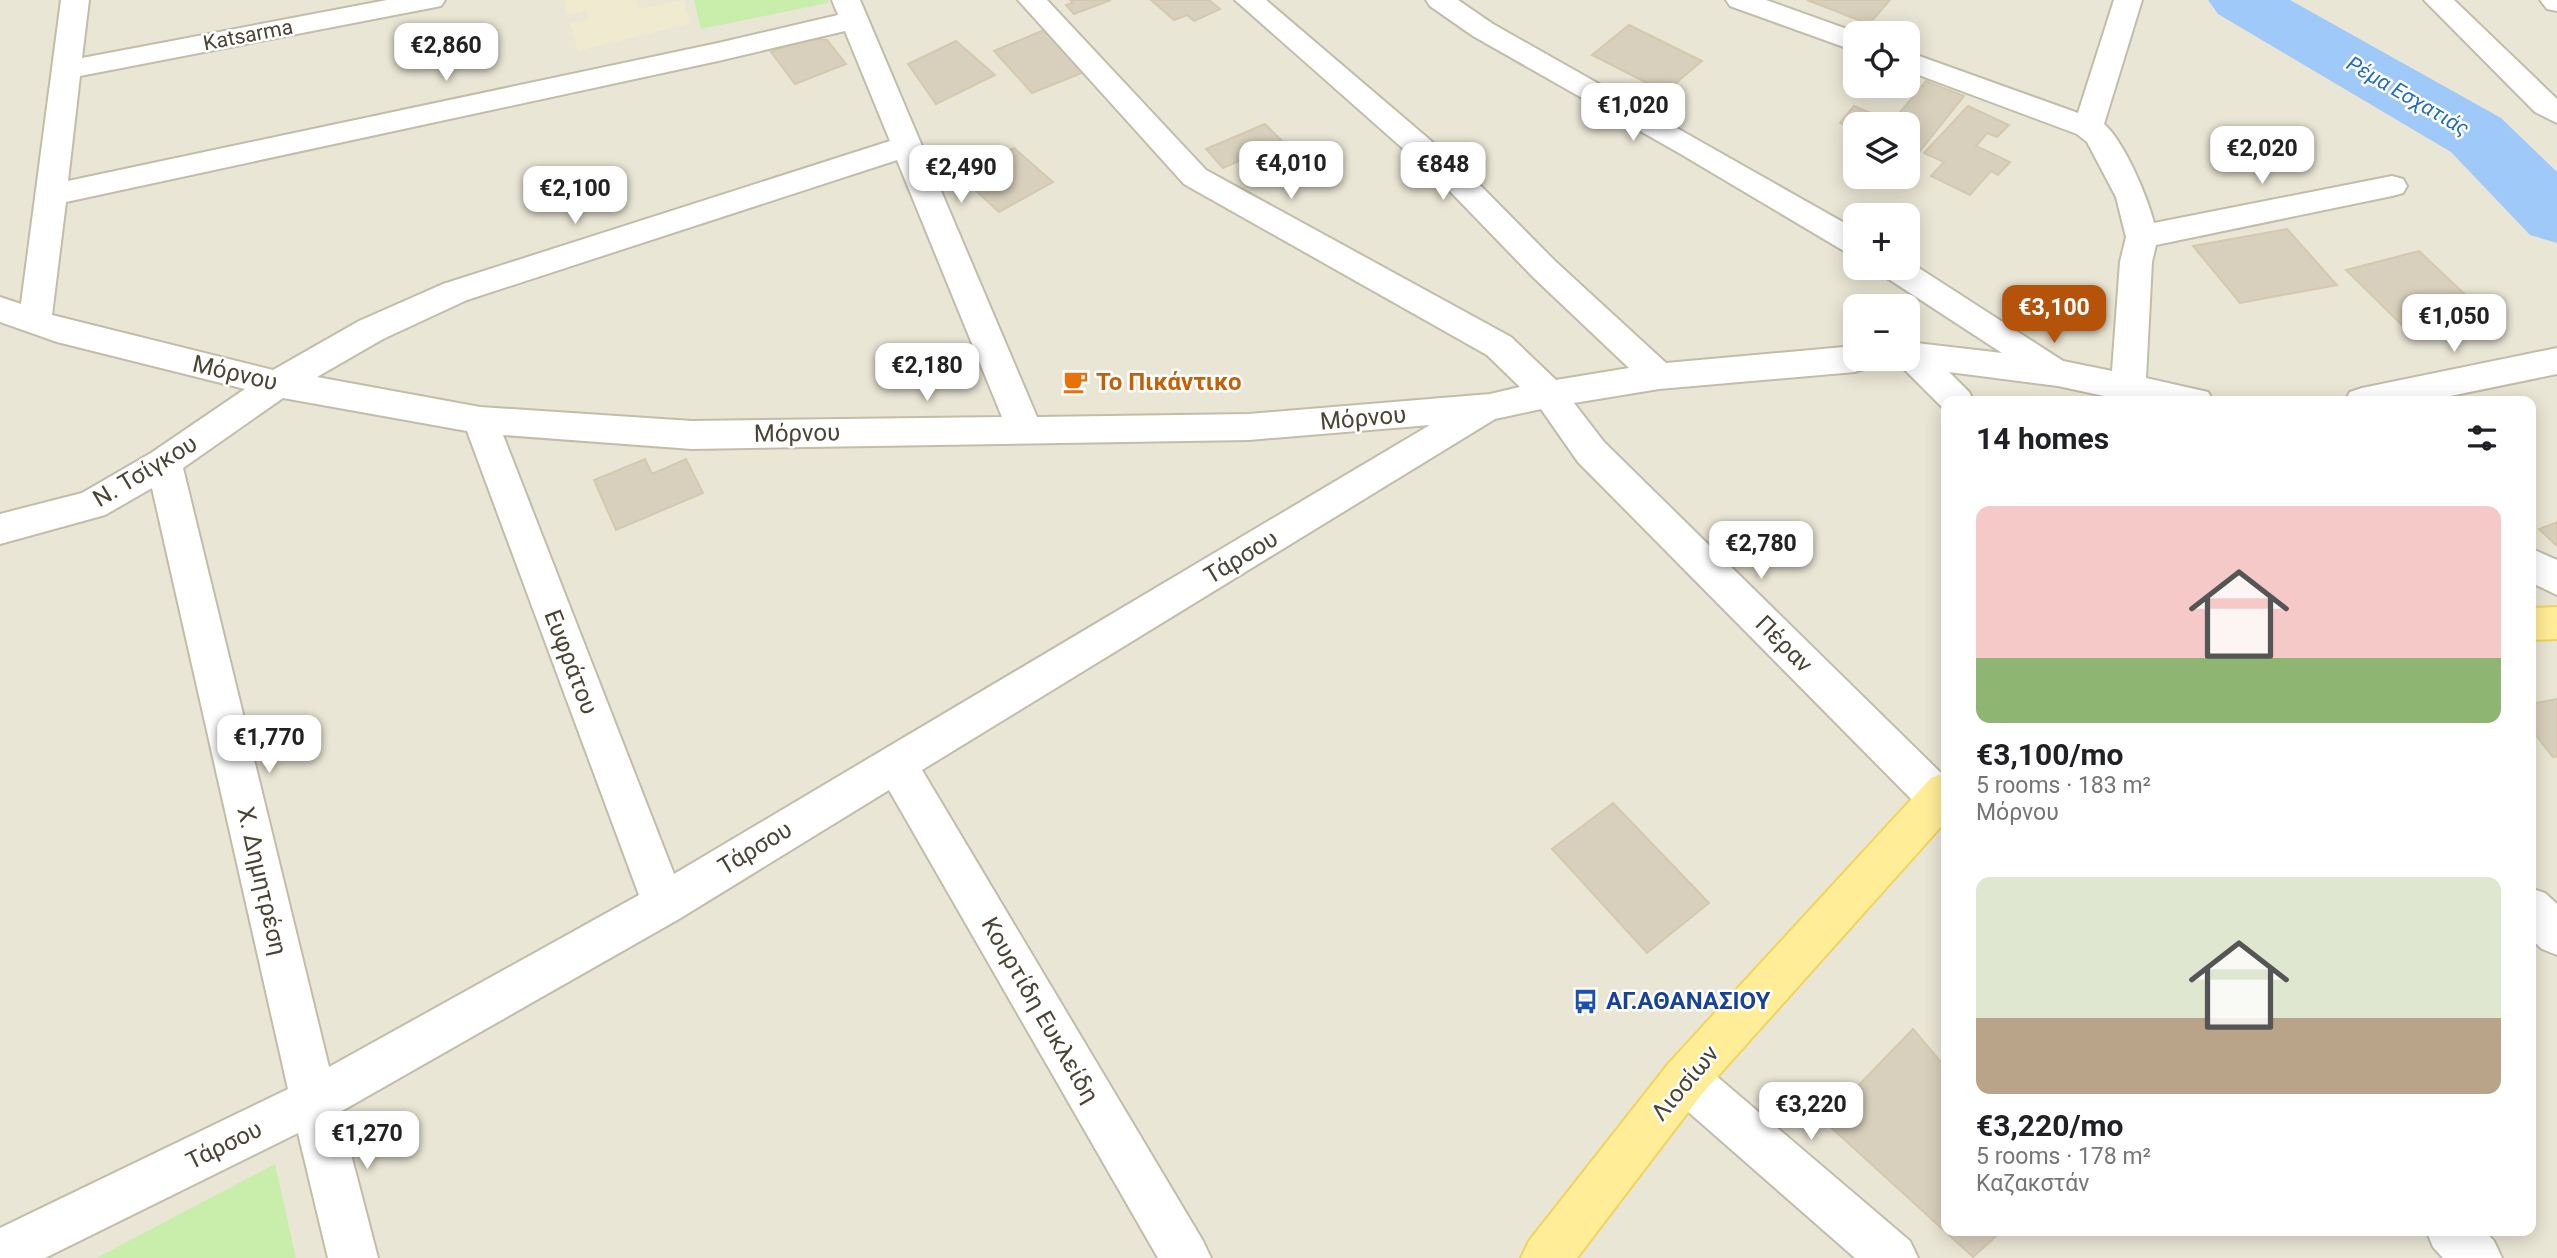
<!DOCTYPE html>
<meta charset="utf-8">
<style>
:root{--surface:#fff;--page:#f6f6f6;--text:#202124;--muted:#757577;--accent:#b45309}
body{margin:0;font-family:Roboto,sans-serif;background:var(--page);color:var(--text);height:100vh;display:flex;flex-direction:column;font-size:26px;white-space:nowrap}
*{box-sizing:border-box;margin:0}
p{font-size:23px;color:var(--muted)}
.icon{flex:none;width:38px;height:38px;fill:none;stroke:currentColor;stroke-width:2;stroke-linecap:round;stroke-linejoin:round}
.map{position:relative;flex:1;overflow:hidden}
.sheet{position:absolute;left:1941px;top:396px;width:595px;height:840px;display:flex;flex-direction:column;background:var(--surface);border-radius:14px;box-shadow:0 4px 18px #0003}
.sheet>*{flex:none}
.buttons{position:absolute;left:1843px;top:21px;display:grid;gap:14px}
.buttons a{display:grid;place-items:center;width:77px;height:77px;border-radius:14px;background:var(--surface);box-shadow:0 4px 18px #0003;font-size:35px}
.price{position:absolute;translate:-50% -60px;padding:0 16px;border-radius:14px;background:#fff;color:#222;font-size:23px;line-height:46px;filter:drop-shadow(0 2px 4px #0008)}
.price::after{content:'';position:absolute;left:50%;top:42px;width:21px;height:16px;margin-left:-10px;background:inherit;clip-path:polygon(0 0,100% 0,50% 100%)}
.price.active{background:var(--accent);color:#fff}
ul{padding:0;list-style:none}
li{display:grid;align-content:center;gap:14px;height:371px;padding:0 35px}
li span{display:grid;place-items:center;height:217px;border-radius:14px;color:#555}
li>.icon{margin-inline-start:auto}
span .icon{width:126px;height:126px;fill:#fffc;stroke-width:1}
li b{font-size:30px}
h2{display:flex;justify-content:space-between;align-items:center;height:84px;padding:0 35px;font-size:30px}
.map>svg:first-child{display:block}
.residential{fill:#eae6d5;fill-rule:evenodd}
.education{fill:#f0ead0}
.green{fill:#c9eeac}
.lines{fill:none;stroke-linecap:round;stroke-linejoin:round}
.river{fill:#9ec9f8;fill-rule:evenodd}
.building{fill:#d8d0bc;stroke:#d4c9ae;stroke-width:2}
.minor-casing{stroke:#c2bca9;stroke-width:4}
.major-casing{stroke:#f0d45b;stroke-width:4}
.minor{fill:#fff;fill-rule:evenodd}
.major{fill:#ffed97;fill-rule:evenodd}
.labels{text-anchor:middle;dominant-baseline:central;stroke-width:5;stroke-linejoin:round;paint-order:stroke}
.far-street-label{font-size:21px;fill:#4a4435;stroke:#fff}
.far-water-label{font-size:21px;font-style:italic;fill:#226dc2;stroke:#fff}
.street-label{font-size:24px;fill:#4a4435;stroke:#fff}
.food-label{font-size:24px;font-weight:bold;fill:#c56008;stroke:#fff;text-anchor:start}
.transit-label{font-size:24px;font-weight:bold;fill:#164399;stroke:#fff;text-anchor:start}
</style>
<div class="map">
<svg width="2557" height="1258" viewBox="0 0 2557 1258">
<rect width="100%" height="100%" fill="#f5f3e8"/>
<!-- residential -->
<path class="residential" d="M0,0h2557v1258h-2557zM1855,33h53v53h-53zM1855,124h53v53h-53zM1855,215h53v53h-53zM1855,306h53v53h-53zM1946,401h584v829h-584z"/>
<!-- education -->
<path class="education" d="M564,0h72l3,9 44,-9 8,23 -113,28 -8,-27 19,-5 -3,-8 -18,4z"/>
<!-- green -->
<path class="green" d="M694,0h134v3l-127,26z
M275,1164l21,94h-200z"/>
<g class="lines">
<!-- river -->
<path class="river" d="M2208,0h82l211,118 56,54v71l-27,-8 -79,-83 -233,-138z"/>
</g>
<!-- building -->
<path class="building" d="M1070,0h41l-37,14 -8,-9 7,-2z
M1151,0h58l11,9 -26,12 -7,-6 -13,5z
M1807,0h83l-21,24z
M1629,25l73,36 -37,31 -73,-37z
M1044,30l40,42 -52,21 -38,-42z
M807,38l20,2 19,24 -51,20 -24,-32z
M956,41l39,34 -59,29 -28,-40z
M1926,81l38,15 -48,60 -8,-3v-29h-53v6l-15,-7 14,-17 38,16z
M1968,106l41,19 -12,12 -10,-4 -11,13 34,16 -12,13 -7,-4 -21,24 -39,-19 13,-14 -20,-9z
M1265,124l18,18 -60,26 -17,-19z
M1014,148l39,34 -54,30 -39,-36z
M2287,229l50,56 -97,18 -47,-57z
M2419,251l69,65 -75,20 -67,-66z
M645,459l7,15 34,-15 17,34 -87,37 -22,-50z
M2557,522v24l-18,-17z
M2557,699v57l-4,1 -23,-29v-24z
M1613,803l96,100 -62,50 -95,-104z
M1913,1029l33,39v162h57l-30,27 -149,-136z"/>
<g class="lines">
<defs>
<path id="minor" d="M61,0h28l-7,58 305,-58h58l-4,6 -10,2 -351,68 -12,105 650,-138 120,-28 -6,-15h28l177,417 212,-3 241,-20 30,-7 -33,-32 -303,-171 -166,-184h29l159,170 305,167 45,43 73,-12 -96,-91 -91,-94 -207,-183h31l198,169 91,92 111,102 189,-17v13h17l-5,9 -12,4 -196,17 -85,14 30,39 342,336v36l-8,3 -15,-6 -345,-349 -37,-53 -46,10 -573,351 281,471 8,17h-53l-269,-468 -210,129 -339,193 38,146h-50l-30,-125 -253,125h-45v-30l288,-139 -136,-601 -47,27 -105,29v-30l82,-21 69,-40 94,-64 -188,-47 -57,-20v-25l21,7zM845,31l45,110 -447,143 -84,37 -86,49 -221,-55 14,-113 652,-141zM897,160l105,257 -310,4 -212,-14 -163,-30 66,-38 84,-39zM283,398l184,33 172,464 -310,172 -146,-599zM1430,425l-756,449 -171,-439 189,14 557,-9z
M1426,0h32l35,24 362,205v25l-11,-3 -165,-98 -206,-117 -43,-30z
M1726,0h40l92,33h-3v18l-125,-45z
M2114,0h28l-38,124c20,17 44,74 50,99l238,-47 11,3 4,7 -4,7 -11,3 -236,49 -4,17 -6,116 62,14 5,9h-86l-69,-15 -109,-14 20,20 5,9h-28l-1,9 -51,-51h14v-17l94,11 -118,-77 -5,-8h29v-7l155,100 49,10 8,-109 6,-25 -10,-40 -29,-55 -10,-8 -169,-63v-19l170,61z
M2424,0h30l103,99v24l-22,-11z
M2540,0h17v11l-10,-2z
M2557,348v26l-131,27h-81l5,-9 12,-4z
M2530,548l27,12v35l-27,-13z
M2530,888l15,5 12,11v51l-15,-6 -12,-11z
M1685,1056l16,7 209,178 8,17h-63l-186,-163 -7,-16 7,-16z
M2426,1230h58l10,11 8,17h-59l-10,-11z"/>
<path id="major" d="M2557,607v32l-27,1v-32z
M1946,772v49l-245,274 -124,163h-56l8,-17 140,-178 262,-285z"/>
</defs>
<!-- minor casing -->
<use href="#minor" class="minor-casing"/>
<!-- major casing -->
<use href="#major" class="major-casing"/>
<!-- minor -->
<use href="#minor" class="minor"/>
<!-- major -->
<use href="#major" class="major"/>
</g>
<!-- icons -->
<defs>
<symbol id="cafe-bare" viewBox="-9 -9 18 18"><path d="M-5.5-4.5H6V0H3Q3 3.5 0 3.5H-2.5Q-5.5 3.5-5.5 0ZM3-3.2v2h1.7v-2ZM-6 4.5H4V6H-6Z" fill="#e8710a" stroke="#fff" stroke-width="2.5" paint-order="stroke"/></symbol>
<symbol id="bus-bare" viewBox="-9 -9 18 18"><path d="M-5-6H5V4H4V6H2V4H-2V6H-4V4H-5ZM-3.5-4V0h7V-4ZM-3.5 1.2v1.5H-2V1.2ZM2 1.2v1.5H3.5V1.2Z" fill="#1a4fb4" stroke="#fff" stroke-width="2.5" paint-order="stroke"/></symbol>
</defs>
<g fill-rule="evenodd">
<use href="#cafe-bare" x="1058" y="364" width="35" height="35"/>
<use href="#bus-bare" x="1568" y="984" width="35" height="35"/>
</g>
<g class="labels">
<!-- far-street labels -->
<g class="far-street-label">
<text transform="translate(248 35) rotate(-11)">Katsarma</text>
</g>
<!-- far-water labels -->
<g class="far-water-label">
<text transform="translate(2408 96) rotate(30)">Ρέμα Εσχατιάς</text>
</g>
<!-- street labels -->
<g class="street-label">
<text transform="translate(235 373) rotate(13)">Μόρνου</text>
<text transform="translate(1363 418) rotate(-5)">Μόρνου</text>
<text transform="translate(797 433) rotate(-1)">Μόρνου</text>
<text transform="translate(145 471) rotate(-31)">Ν. Τσίγκου</text>
<text transform="translate(1241 557) rotate(-31)">Τάρσου</text>
<text transform="translate(1784 644) rotate(45)">Πέραν</text>
<text transform="translate(571 662) rotate(69)">Ευφράτου</text>
<text transform="translate(755 848) rotate(-31)">Τάρσου</text>
<text transform="translate(262 881) rotate(77)">Χ. Δημητρέση</text>
<text transform="translate(1040 1010) rotate(60)">Κουρτίδη Ευκλείδη</text>
<text transform="translate(1685 1083) rotate(-50)">Λιοσίων</text>
<text transform="translate(224 1145) rotate(-26)">Τάρσου</text>
</g>
<!-- food labels -->
<g class="food-label">
<text x="1096" y="382">Το Πικάντικο</text>
</g>
<!-- transit labels -->
<g class="transit-label">
<text x="1606" y="1001">ΑΓ.ΑΘΑΝΑΣΙΟΥ</text>
</g>
</g>
</svg>
<div class="buttons">
<a><svg class="icon" aria-label="locate" viewBox="0 0 24 24"><circle cx="12" cy="12" r="6"/><path d="M12 2v4M12 18v4M2 12h4M18 12h4"/></svg></a>
<a><svg class="icon" aria-label="layers" viewBox="0 0 24 24"><path d="M12 4l9 5-9 5-9-5zM3 14l9 5 9-5"/></svg></a>
<a>+</a>
<a>−</a>
</div>
<b class="price" style="left:446px;top:83px">€2,860</b>
<b class="price" style="left:1633px;top:143px">€1,020</b>
<b class="price" style="left:2262px;top:186px">€2,020</b>
<b class="price" style="left:1291px;top:201px">€4,010</b>
<b class="price" style="left:1443px;top:202px">€848</b>
<b class="price" style="left:961px;top:205px">€2,490</b>
<b class="price" style="left:575px;top:226px">€2,100</b>
<b class="price active" style="left:2054px;top:345px">€3,100</b>
<b class="price" style="left:2454px;top:354px">€1,050</b>
<b class="price" style="left:927px;top:403px">€2,180</b>
<b class="price" style="left:1761px;top:581px">€2,780</b>
<b class="price" style="left:269px;top:775px">€1,770</b>
<b class="price" style="left:1811px;top:1142px">€3,220</b>
<b class="price" style="left:367px;top:1171px">€1,270</b>
<section class="sheet">
<h2>14 homes<svg class="icon" aria-label="filters" viewBox="0 0 24 24"><path d="M4 7h16M4 17h16"/><circle cx="9" cy="7" r="2"/><circle cx="15" cy="17" r="2"/></svg></h2>
<ul>
<li><span style="background:linear-gradient(#f6c9c9 70%,#8fb573 0)"><svg class="icon" aria-label="home" viewBox="0 0 24 24"><path d="M3 11l9-7 9 7M6 9v11h12V9"/></svg></span><div><b>€3,100/mo</b><p>5 rooms · 183 m²</p><p>Μόρνου</p></div></li>
<li><span style="background:linear-gradient(#dfe7d0 65%,#b9a48a 0)"><svg class="icon" aria-label="home" viewBox="0 0 24 24"><path d="M3 11l9-7 9 7M6 9v11h12V9"/></svg></span><div><b>€3,220/mo</b><p>5 rooms · 178 m²</p><p>Καζακστάν</p></div></li>
</ul>
</section>
</div>
